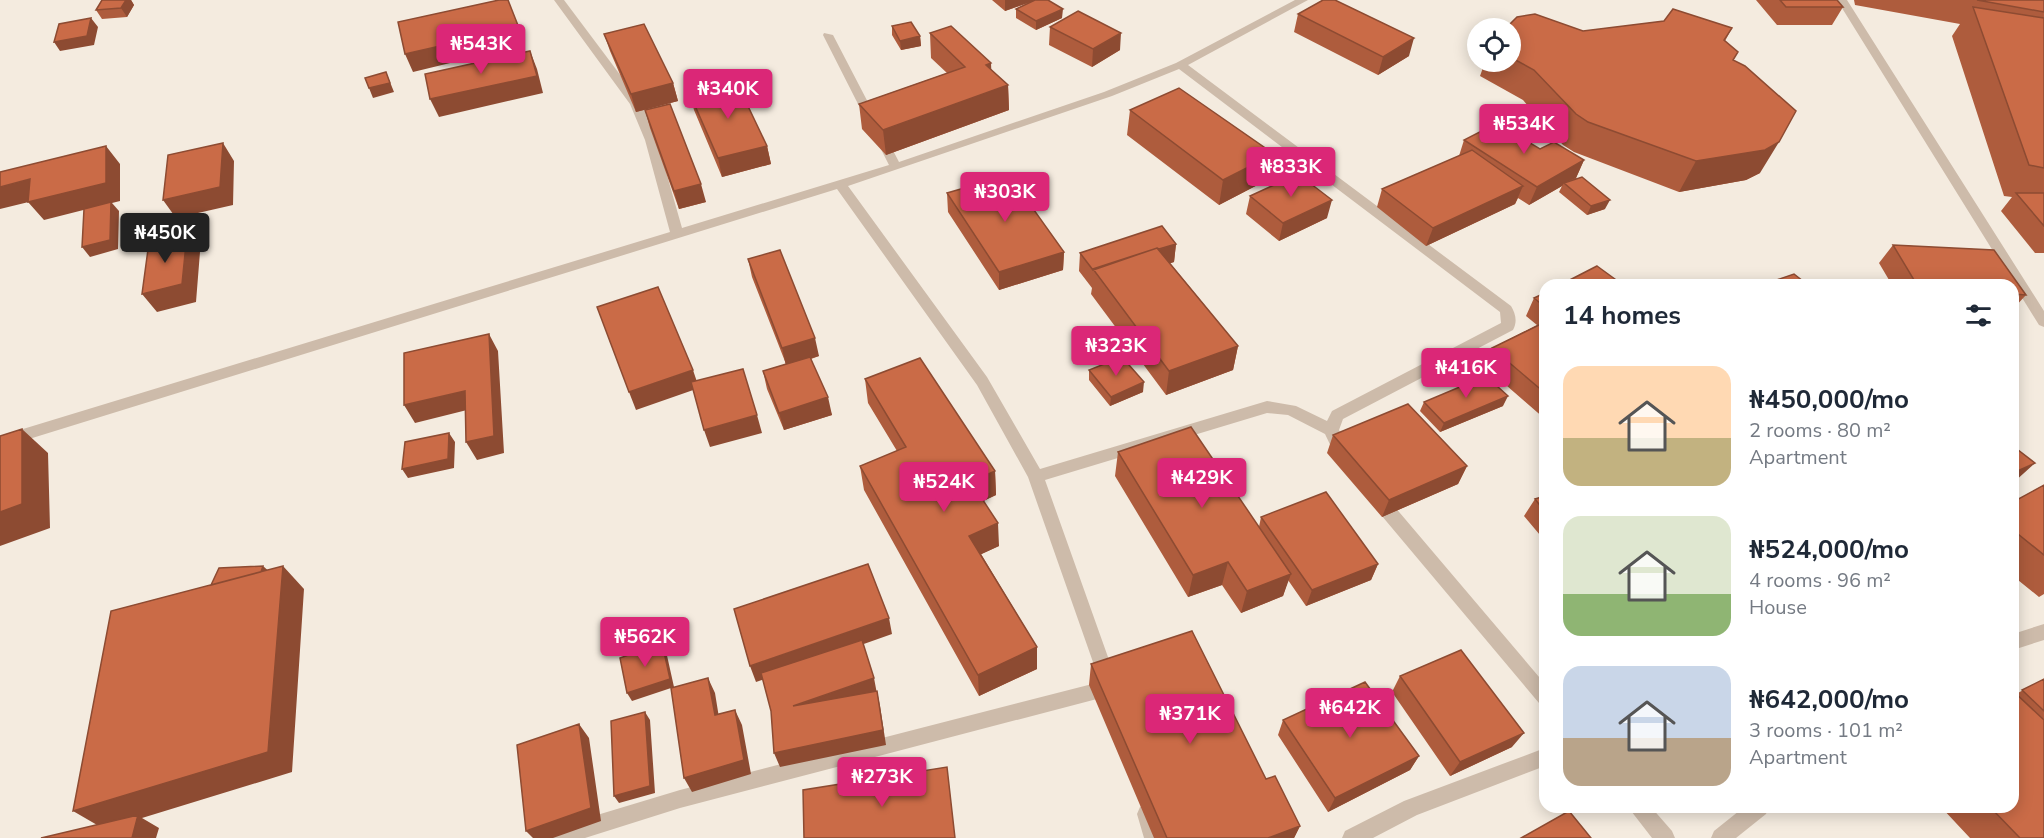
<!DOCTYPE html>
<meta charset="utf-8">
<style>
:root{--surface:#fff;--page:#f2f2f3;--text:#1f2937;--muted:#747a83;--accent:#db2777}
body{margin:0;font-family:"Nunito Sans",sans-serif;background:var(--page);color:var(--text);height:100vh;display:flex;flex-direction:column;font-size:22px;white-space:nowrap}
*{box-sizing:border-box;margin:0}
p{font-size:20px;color:var(--muted)}
.icon{flex:none;width:33px;height:33px;fill:none;stroke:currentColor;stroke-width:2;stroke-linecap:round;stroke-linejoin:round}
.map{position:relative;flex:1;overflow:hidden}
.panel{position:absolute;left:1539px;top:279px;width:480px;height:534px;display:flex;flex-direction:column;background:var(--surface);border-radius:18px;box-shadow:0 3px 15px #0003}
.panel>*{flex:none}
.tools{position:absolute;left:1467px;top:18px;display:grid;gap:12px}
.tools a{display:grid;place-items:center;width:54px;height:54px;border-radius:50%;background:var(--surface);box-shadow:0 3px 15px #0003;font-size:30px}
.price{position:absolute;translate:-50% -51px;padding:0 14px;border-radius:6px;background:var(--accent);color:#fff;font-size:20px;line-height:39px;filter:drop-shadow(0 2px 3px #0008)}
.price::after{content:'';position:absolute;left:50%;top:36px;width:18px;height:14px;margin-left:-9px;background:inherit;clip-path:polygon(0 0,100% 0,50% 100%)}
.price.selected{background:#222;color:#fff}
ul{padding:0;list-style:none}
li{display:flex;align-items:center;gap:18px;height:150px;padding:0 24px}
li span{display:grid;place-items:center;flex:none;width:168px;height:120px;border-radius:18px;color:#555}
li>.icon{margin-inline-start:auto}
span .icon{width:72px;height:72px;fill:#fffc;stroke-width:1}
li b{font-size:26px}
h2{display:flex;justify-content:space-between;align-items:center;height:72px;padding:0 24px;font-size:26px}
.map>svg:first-child{display:block}
.lines{fill:none;stroke-linecap:round;stroke-linejoin:round}
.minor{fill:#cdbbaa;fill-rule:evenodd}
.wall{fill:#ae5c3d}
.shaded-wall{fill:#8d4b32}
.building{fill:#ca6b47;stroke:#8d4b32;stroke-width:1.5}
</style>
<div class="map">
<svg width="2044" height="838" viewBox="0 0 2044 838">
<rect width="100%" height="100%" fill="#f4ebdf"/>
<g class="lines">
<!-- minor -->
<path class="minor" d="M554,0h10l78,104 15,36 25,88 207,-63 -66,-130 1,-2 9,2 66,127 205,-70 72,-29 119,-63h13l-120,65 323,241c4,7 7,15 2,24l-170,89 -4,11 10,23 -3,4h-10l-11,-23 -37,-19 -21,-2 -222,67 74,208 -3,6 -436,114 -95,30h-41l3,-7 7,-3 126,-38 420,-108 -72,-205 -51,-92 -140,-196 -837,259v-12l670,-204 -25,-92 -15,-36zM1179,69l321,243 1,11 -169,88 -5,10 -31,-15 -29,-5 -227,68 -53,-92 -139,-191 264,-90z
M1837,0h10l197,311v16l-5,-2z
M1377,492l6,1 162,191v21l-6,-2 -168,-200 -2,-5 2,-5z
M2044,624v16l-31,10v-16z
M1545,748v18l-128,49 -44,23h-31l3,-7 59,-30z
M1147,804l7,3 10,31h-20l-7,-24 3,-7z
M1628,807h23l21,24 3,7h-23z
M1744,807h25l-3,7 -30,24h-25l3,-7z"/>
</g>
<!-- wall -->
<path class="wall" d="M102,0h29l3,5 -7,12 -25,2 -6,-9z
M992,0h41l29,18 -26,12 -20,-12v-9l12,-6 -23,8z
M1756,0h81l6,7 -11,18h-55z
M1854,0h190v253h-9l-34,-42 11,-14 -8,-1 -52,-160 8,-12 -105,-19z
M1298,14l111,42 -31,19 -84,-43z
M892,26l28,10 1,10 -20,4 -9,-15z
M1050,27l70,23 -28,17 -43,-22z
M1510,28l73,3 149,-3 -7,13 8,19 27,113 -14,7 -67,12 -105,-40 -11,-7 -40,-45 -43,-24 5,-14h25z
M930,33l61,30v7l17,15 1,25 -123,45 -24,-26 -3,-25 88,-31 -16,-15z
M604,34l69,49 5,18 -42,11 -26,-61z
M689,92l78,54 4,18 -49,13 -28,-67z
M645,110l61,92 -27,7 -29,-81z
M1130,110l139,69 -50,26 -92,-70z
M1464,140l76,9 44,11 -8,18 29,31 -18,6 -28,-23 3,-6 -33,19 -11,-7 -3,6 -89,42 -49,-39 5,-18 77,-33z
M947,193l117,59 -1,18 -64,20 -51,-78z
M1250,196l77,22 -48,23 -33,-27z
M1176,244l-2,18 -4,1 68,83 -5,24 -67,25 -75,-101 1,-6 -13,-17 1,-18z
M1893,245l101,5 32,45 -13,14v-24h-121l-13,-22z
M748,259l71,97 -8,3 21,56 -48,15 -17,-41 -4,-18 23,-7 -34,-87z
M1545,293v126l-61,-53 8,-18 45,-23 -11,-9 8,-18z
M1089,370l54,22 -33,14 -21,-26z
M865,379l130,92 1,24 -13,6 16,45 -18,8 56,93v22l-58,27 -115,-206 -4,-24 37,-15 -29,-48z
M1424,402l79,4 -63,26 -20,-21z
M1333,435l134,31 -9,18 -76,33 -55,-64z
M1118,452l141,75 2,-10 117,47 -7,16 -65,26 -18,-26 -5,16 -42,17 -19,-28 -34,12 -73,-121z
M2044,485v109l-5,3 -26,-21v-74z
M1545,496v45l-21,-25 11,-17z
M1091,664l175,115 34,47 -6,12h-140l-65,-153z
M1400,676l112,71 -62,29 -58,-84z
M2044,679v159h-74l-29,-31h72l3,-113z
M1283,720l136,36 -9,14 -82,42 -50,-77z"/>
<!-- shaded-wall -->
<path class="shaded-wall" d="M126,0h5l3,5 -7,12 -6,-9z
M508,0l17,45 -112,27 -8,-18z
M1005,0h28v1l-28,10z
M1063,9l-1,9 -26,12v-9z
M91,18l7,9 -4,18 -34,6 -6,-9z
M1121,33l-1,17 -28,17 1,-18z
M920,36l1,10 -20,4 -1,-9z
M1414,38l-5,18 -31,19 5,-18z
M530,51l7,18 6,24 -104,24 -9,-18z
M991,63l1,25 -6,-23z
M386,72l8,20 -21,6 -4,-10z
M673,83l5,18 -42,11 -5,-18z
M1008,85l1,25 -123,45 -3,-25z
M1779,142l-19,31 -14,7 -67,12 17,-31z
M223,143l11,18 -1,44 -57,13 -13,-18z
M106,146l14,18v37l-8,2 7,8 -1,38 -28,8 -8,-10 29,-44 -67,17 -16,-18z
M767,146l4,18 -49,13 -4,-19z
M1274,154l-5,25 -50,26 4,-25z
M1584,160l-8,18 -12,5 -2,3 -33,19 8,-18z
M30,179l15,19 -45,11v-22z
M701,184l5,18 -27,7 -5,-18z
M1523,186l-8,18 -89,42 7,-18z
M1332,200l-5,18 -48,23 4,-18z
M1610,200l-5,9 -18,6 4,-9z
M187,234l13,18 -4,50 -39,10 -15,-18z
M1176,244l-2,18 -69,23 -11,-14z
M1064,252l-1,18 -64,20v-18z
M489,334l9,17 6,102 -27,7 -11,-18z
M815,338l4,18 -33,10 -4,-18z
M1238,346l-5,24 -67,25 3,-24z
M693,370l6,18 -63,22 -7,-18z
M1144,382l-1,10 -33,14 1,-9z
M465,391l10,17 -60,15 -11,-18z
M1508,396l-5,10 -63,26 4,-9z
M828,397l4,18 -48,15 -5,-17z
M757,415l5,18 -52,14 -6,-17z
M22,429l26,24 2,75 -50,18v-34z
M449,433l6,9 -1,26 -46,10 -6,-9z
M2035,463l-22,20v-10z
M1467,466l-9,18 -76,33 7,-17z
M995,471l1,24 -23,11 -2,-24z
M998,523l1,23 -28,13 -2,-23z
M1228,562l-6,23 -34,12 5,-22z
M1378,564l-7,16 -65,26 6,-16z
M263,566l9,8 -17,11z
M283,566l21,23 -12,183 -150,46 17,10 -3,10h-24l-28,-9 -31,-18z
M1291,574l-8,22 -42,17 6,-22z
M889,618l3,16 -136,48 -6,-16z
M662,643l4,8 8,36 -42,14 -5,-8z
M1037,647v22l-58,27 -1,-21z
M708,678l7,15 6,37 -6,-15z
M874,678l3,16 -84,12z
M877,691l3,15 6,39 -106,22 -6,-14z
M735,710l7,15 9,49 -59,18 -8,-14z
M645,712l5,8 5,73 -36,10 -5,-7z
M579,724l10,14 12,83 -48,17h-20l-7,-7z
M1524,733l-12,14 -62,29 10,-14z
M1419,756l-9,14 -82,42 7,-14z
M1300,826l-6,12h-26z"/>
<!-- building -->
<path class="building" d="M102,0h24l-5,8 -25,2z
M499,0h9l11,28 -114,26 -7,-32z
M1035,0h13l15,9 -27,12 -20,-12z
M1323,0h12l79,38 -31,19 -85,-43z
M1780,0h57l6,7h-57z
M1977,0h67v12z
M1973,7l71,11v150l-15,-3z
M1673,9l59,19 -8,12 14,12 -5,8 12,6 51,45 -17,31 -14,8 -69,11 -108,-39 -12,-8 -42,-44 -24,-13v-29h-4l11,-11 18,-3 48,17 81,-10z
M1078,11l43,22 -28,16 -43,-22z
M91,18l-4,18 -33,6 5,-18z
M911,22l9,14 -20,5 -8,-15z
M644,24l29,59 -42,11 -27,-60z
M951,26l40,37 -5,2 22,20 -125,45 -24,-26 106,-37 -35,-34z
M530,51l7,25 -107,23 -5,-25z
M386,72l4,11 -21,5 -4,-10z
M736,81l31,65 -49,12 -29,-66z
M1179,88l95,66 -51,26 -93,-70z
M670,104l31,80 -27,7 -29,-81z
M1497,123l43,26 14,-7 30,18 -47,27 -73,-47z
M223,143l-3,44 -57,13 5,-45z
M106,146v37l-78,19 2,-23 -30,8v-15z
M1472,150l51,36 -90,42 -51,-39z
M1298,174l34,26 -49,23 -33,-27z
M1009,175l55,77 -65,20 -52,-79z
M1582,177l28,23 -19,6 -27,-23z
M2016,193h28v33z
M111,202l-1,38 -28,7 2,-38z
M1162,226l14,18 -17,5 -2,-1 -64,22 -13,-17z
M187,234l-5,50 -40,10 7,-52z
M1893,245l101,5 32,45 -13,-1v-9h-96z
M1157,248l81,98 -69,25 -76,-102z
M780,250l35,88 -33,10 -34,-89z
M1597,266l26,19h-63z
M1794,274l14,11h-46z
M658,287l35,83 -64,22 -32,-85z
M1545,293v14l-11,-9z
M1545,322v71l-53,-45z
M489,334l5,102 -28,6 -1,-51 -61,14v-52z
M810,357l18,40 -49,16 -16,-42z
M1122,357l22,25 -33,15 -22,-27z
M920,358l75,113 -24,11 27,41 -29,13 68,111 -59,28 -118,-209 46,-19 -41,-68z
M743,369l14,46 -53,15 -13,-48z
M1486,376l22,20 -64,27 -20,-21z
M1408,404l59,62 -78,34 -56,-65z
M1191,427l100,147 -44,17 -19,-29 -35,13 -75,-123z
M22,429v75l-22,8v-76z
M449,433l-1,26 -46,10 3,-27z
M2013,446l22,17 -22,10z
M2044,485v70l-31,-25v-28z
M1326,492l52,72 -66,26 -51,-73z
M1545,496v16l-10,-13z
M868,564l21,54 -139,48 -16,-57z
M263,566l-2,6 -50,13 8,-17z
M283,566l-15,186 -195,59 38,-200z
M1192,631l74,148 9,-3 25,50 -32,12h-101l-76,-174z
M862,640l12,38 -81,28 84,-15 6,39 -109,23 -3,-42 -10,-38z
M662,643l8,36 -43,14 -7,-35z
M1461,650l63,83 -64,29 -60,-86z
M708,678l7,37 20,-5 9,50 -60,18 -13,-90z
M2044,679v32l-22,-21z
M1365,682l54,74 -84,42 -52,-78z
M2013,691l31,29v118h-24l-30,-31h23z
M645,712l5,74 -36,10 -3,-75z
M579,724l12,84 -65,23 -9,-86z
M947,767l8,71h-151l-1,-48z
M1569,811l22,27h-70z
M138,815l-6,23h-91z"/>
</svg>
<div class="tools">
<a><svg class="icon" aria-label="locate" viewBox="0 0 24 24"><circle cx="12" cy="12" r="6"/><path d="M12 2v4M12 18v4M2 12h4M18 12h4"/></svg></a>
</div>
<b class="price" style="left:481px;top:75px">₦543K</b>
<b class="price" style="left:728px;top:120px">₦340K</b>
<b class="price" style="left:1524px;top:155px">₦534K</b>
<b class="price" style="left:1291px;top:198px">₦833K</b>
<b class="price" style="left:1005px;top:223px">₦303K</b>
<b class="price selected" style="left:165px;top:264px">₦450K</b>
<b class="price" style="left:1116px;top:377px">₦323K</b>
<b class="price" style="left:1466px;top:399px">₦416K</b>
<b class="price" style="left:1202px;top:509px">₦429K</b>
<b class="price" style="left:944px;top:513px">₦524K</b>
<b class="price" style="left:645px;top:668px">₦562K</b>
<b class="price" style="left:1350px;top:739px">₦642K</b>
<b class="price" style="left:1190px;top:745px">₦371K</b>
<b class="price" style="left:882px;top:808px">₦273K</b>
<section class="panel">
<h2>14 homes<svg class="icon" aria-label="filters" viewBox="0 0 24 24"><path d="M4 7h16M4 17h16"/><circle cx="9" cy="7" r="2"/><circle cx="15" cy="17" r="2"/></svg></h2>
<ul>
<li><span style="background:linear-gradient(#ffd9b3 60%,#c2b280 0)"><svg class="icon" aria-label="home" viewBox="0 0 24 24"><path d="M3 11l9-7 9 7M6 9v11h12V9"/></svg></span><div><b>₦450,000/mo</b><p>2 rooms · 80 m²</p><p>Apartment</p></div></li>
<li><span style="background:linear-gradient(#dfe7d0 65%,#8fb573 0)"><svg class="icon" aria-label="home" viewBox="0 0 24 24"><path d="M3 11l9-7 9 7M6 9v11h12V9"/></svg></span><div><b>₦524,000/mo</b><p>4 rooms · 96 m²</p><p>House</p></div></li>
<li><span style="background:linear-gradient(#c9d6e8 60%,#b9a48a 0)"><svg class="icon" aria-label="home" viewBox="0 0 24 24"><path d="M3 11l9-7 9 7M6 9v11h12V9"/></svg></span><div><b>₦642,000/mo</b><p>3 rooms · 101 m²</p><p>Apartment</p></div></li>
</ul>
</section>
</div>
